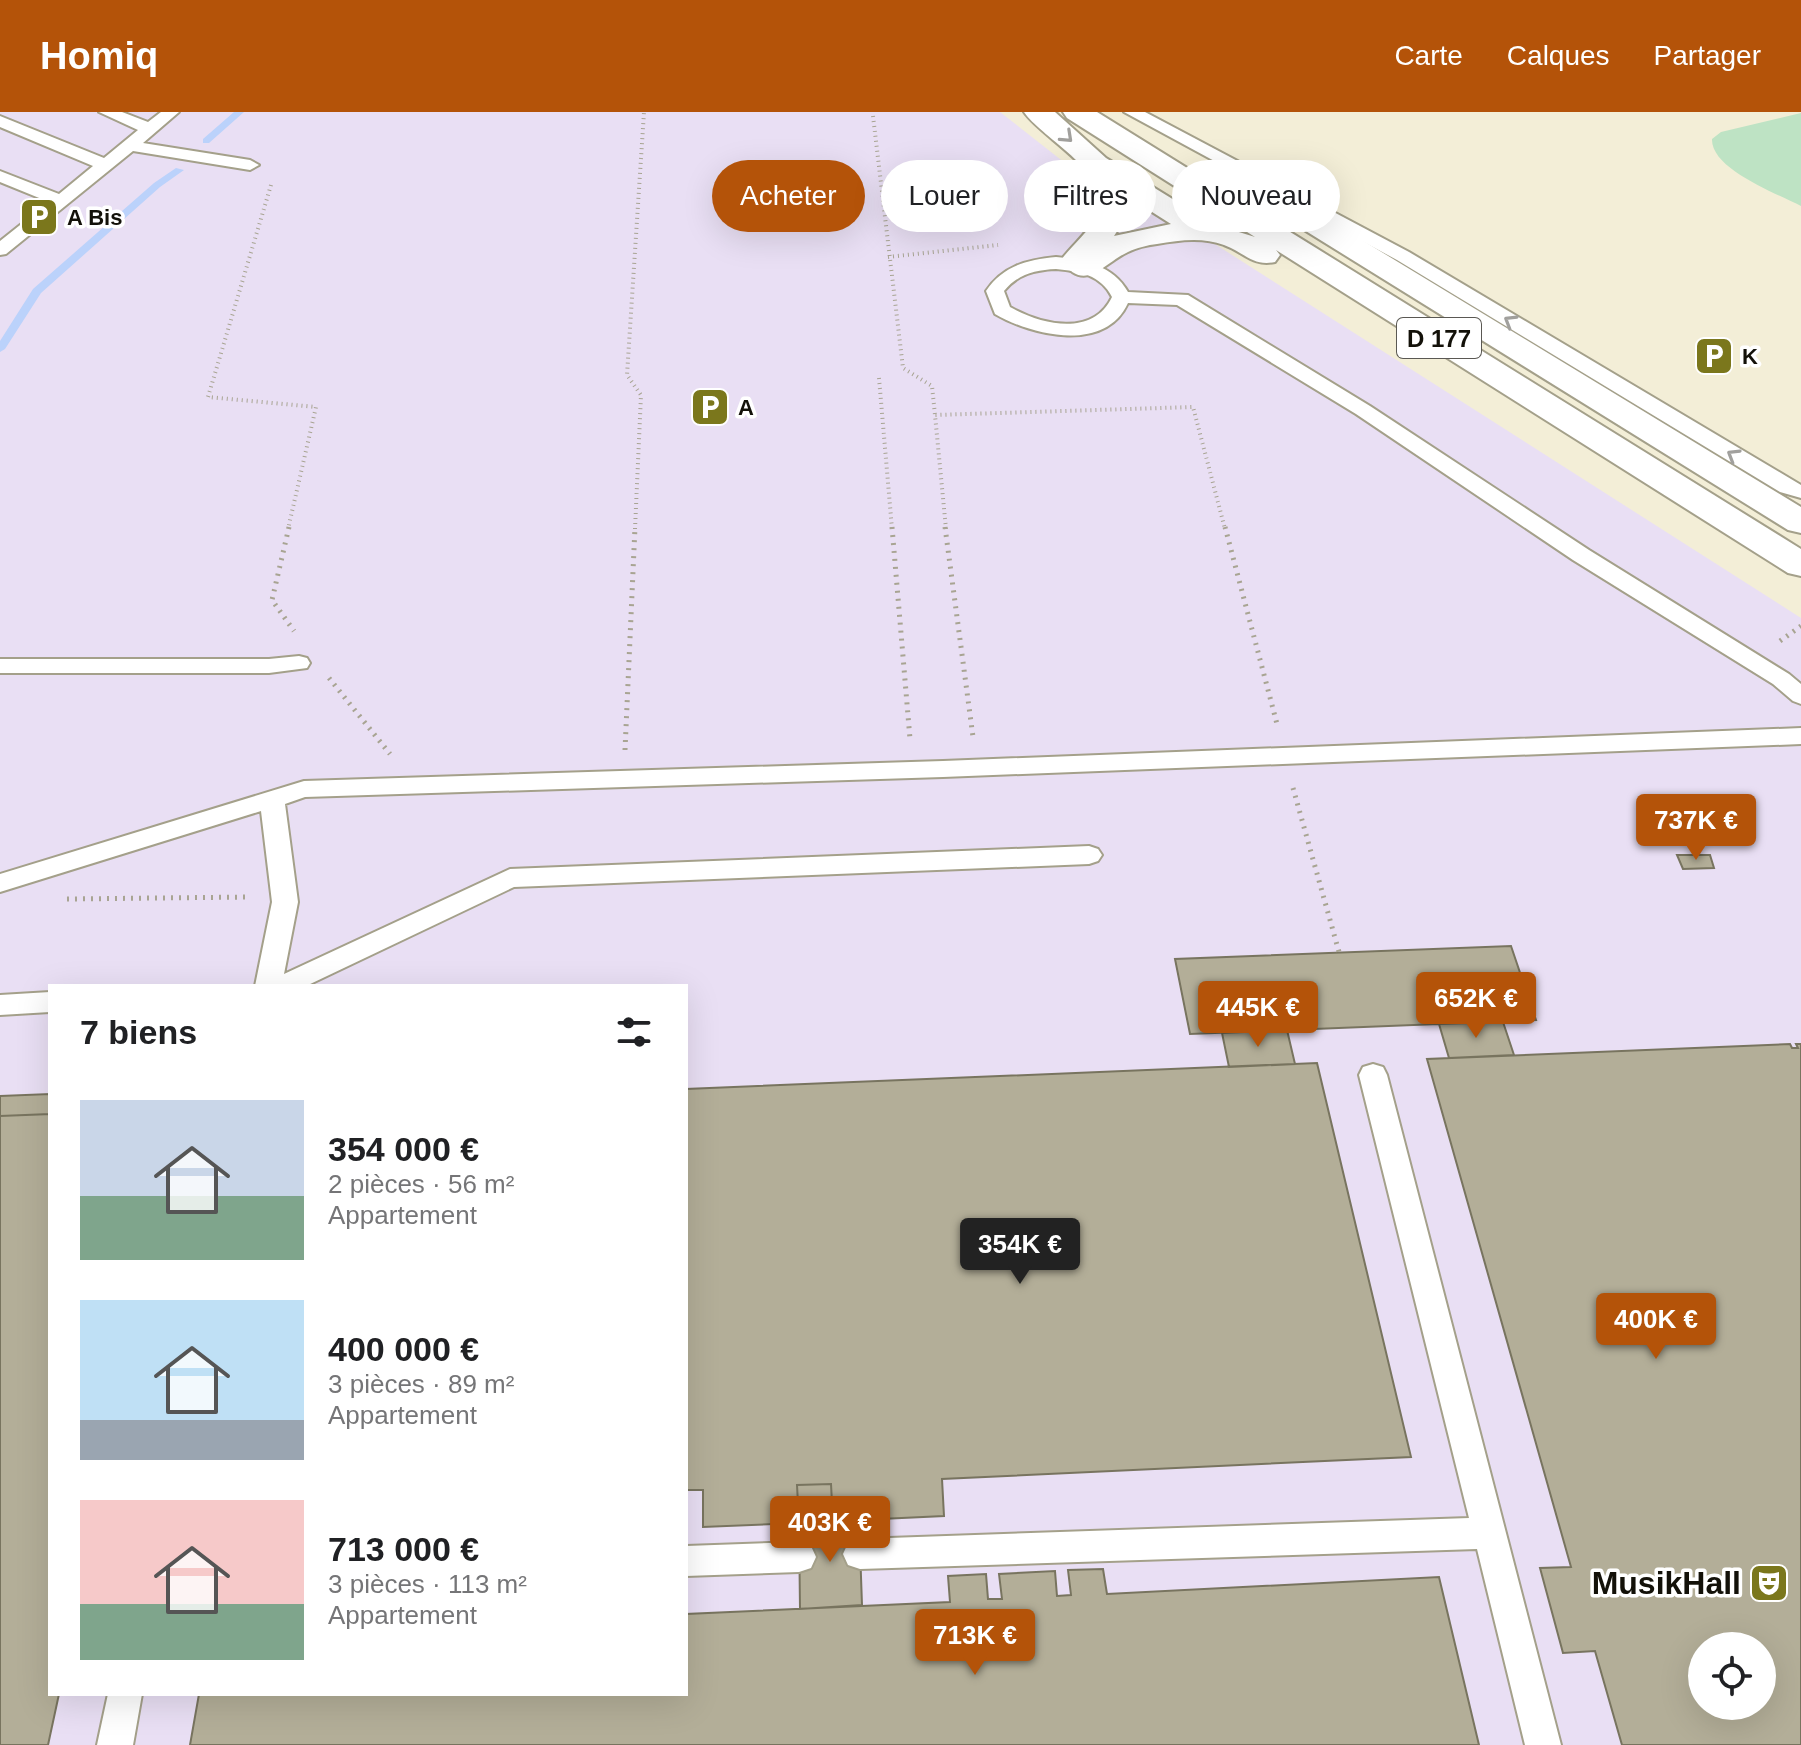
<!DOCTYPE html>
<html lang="fr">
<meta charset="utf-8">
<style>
:root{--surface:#fff;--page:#f6f6f6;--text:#202124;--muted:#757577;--accent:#b45309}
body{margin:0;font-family:Helvetica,sans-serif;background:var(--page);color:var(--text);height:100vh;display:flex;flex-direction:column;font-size:30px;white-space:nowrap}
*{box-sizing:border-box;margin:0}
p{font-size:26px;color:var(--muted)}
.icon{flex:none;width:44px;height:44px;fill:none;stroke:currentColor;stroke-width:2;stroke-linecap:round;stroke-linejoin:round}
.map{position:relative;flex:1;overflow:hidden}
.panel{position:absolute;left:48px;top:872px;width:640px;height:712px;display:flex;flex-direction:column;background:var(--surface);border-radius:0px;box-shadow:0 8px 32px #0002}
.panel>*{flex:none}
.banner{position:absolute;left:712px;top:48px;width:760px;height:72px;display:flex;gap:16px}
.buttons{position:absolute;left:1688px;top:1520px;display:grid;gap:16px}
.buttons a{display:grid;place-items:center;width:88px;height:88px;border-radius:50%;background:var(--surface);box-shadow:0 8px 32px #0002;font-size:40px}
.price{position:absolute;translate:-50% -68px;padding:0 18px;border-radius:8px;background:var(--accent);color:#fff;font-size:26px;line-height:52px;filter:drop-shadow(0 2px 4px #0008)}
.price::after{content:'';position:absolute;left:50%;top:48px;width:24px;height:18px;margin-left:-12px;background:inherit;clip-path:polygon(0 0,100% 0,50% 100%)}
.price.selected{background:#222;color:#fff}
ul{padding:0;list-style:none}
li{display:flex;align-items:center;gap:24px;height:200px;padding:0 32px}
li span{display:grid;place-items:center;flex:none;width:224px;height:160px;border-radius:0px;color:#555}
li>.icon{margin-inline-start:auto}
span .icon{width:96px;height:96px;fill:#fffc;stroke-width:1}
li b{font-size:34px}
h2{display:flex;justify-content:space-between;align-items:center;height:96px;padding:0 32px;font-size:34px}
.tag{padding:0 28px;border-radius:36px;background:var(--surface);box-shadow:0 8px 32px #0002;font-size:28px;line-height:72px}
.tag.selected{background:var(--accent);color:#fff}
header{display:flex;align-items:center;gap:48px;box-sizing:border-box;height:112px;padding:0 40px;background:var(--accent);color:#fff}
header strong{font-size:38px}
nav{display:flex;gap:44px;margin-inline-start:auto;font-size:28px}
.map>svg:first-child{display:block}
.commercial{fill:#e9dff4;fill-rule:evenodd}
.green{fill:#bee3c4}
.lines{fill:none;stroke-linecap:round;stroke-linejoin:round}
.stream{fill:#bbd2fb;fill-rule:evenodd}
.building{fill:#b3ae98;stroke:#78745f;stroke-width:2;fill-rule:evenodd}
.lane-casing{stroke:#a4a08a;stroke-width:4}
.highway-casing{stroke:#a4a08a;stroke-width:4}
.path-far1{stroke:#a8a492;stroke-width:4;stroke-dasharray:1 4;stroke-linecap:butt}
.path{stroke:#a8a492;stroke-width:5;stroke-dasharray:2 6;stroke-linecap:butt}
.lane{fill:#fff;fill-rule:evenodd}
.highway{fill:#fff;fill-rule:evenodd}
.oneway{stroke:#a1a09d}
.labels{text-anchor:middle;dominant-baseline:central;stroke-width:7;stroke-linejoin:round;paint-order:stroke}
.far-poi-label{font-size:22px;font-weight:bold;fill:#131109;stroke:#fff;text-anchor:start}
.shield{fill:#fff;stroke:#5a5853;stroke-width:2}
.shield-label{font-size:24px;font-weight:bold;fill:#131109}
.near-poi-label{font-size:32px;font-weight:bold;fill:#131109;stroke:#fff;text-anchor:end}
</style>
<header>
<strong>Homiq</strong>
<nav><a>Carte</a><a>Calques</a><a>Partager</a></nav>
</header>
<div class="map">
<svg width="1801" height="1633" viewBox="0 0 1801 1633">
<rect width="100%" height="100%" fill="#f3eed7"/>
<!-- commercial -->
<path class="commercial" d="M0,0h1000l65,51 142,76 594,379v1127h-1801zM50,874h636v708h-636zM1702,1534h60v60h-60z"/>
<!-- green -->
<path class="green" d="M1801,1v93c-25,-13 -90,-37 -89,-67l9,-7z"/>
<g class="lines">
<!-- stream -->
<path class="stream" d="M234,0h10l-35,31h-6v-4z
M176,56l8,2 -24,17 -119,106 -36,56 -5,3v-11l33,-52 121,-106z"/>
</g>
<!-- building -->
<path class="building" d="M1677,743h33l4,13 -31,1z
M1511,834l25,74 -346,14 -15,-75z
M1503,910l11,33 -65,3 -10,-34z
M1287,918l8,34 -66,3 -7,-34z
M1790,932l2,4h6l-2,-4h5v701h-179l-27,-94 -32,2 -23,-85 31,-1 -144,-508zM1702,1534h60v60h-60z
M1317,951l94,394 -469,22 2,37 -85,4 -18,1v-19l-9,1 -1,-19 -34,1 2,38 -96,4v-37h-17v-401z
M50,982v20l-50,2v-20z
M50,1002v580h9l-11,51h-48v-629z
M831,1372l1,19 9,-1v19l-42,2 -2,-38z
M859,1408l3,85 -62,4 -1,-86z
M1103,1457l4,25 332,-17 40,168h-1289l9,-51h487v-80l264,-12 -2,-26 38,-2 2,25h14l-3,-25 56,-3 2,25 14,-1 -3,-25z"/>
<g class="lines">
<defs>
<path id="lane" d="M99,0h23l26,10 13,-10h18l-36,31 107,17 9,5 -9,5 -117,-19 -127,103 -6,1v-14l49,-39 -49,-20v-11l59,23 34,-28 -93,-39v-11l104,42 34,-28z
M1124,0h21l264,140 392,233v13l-21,-6 -383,-232z
M1056,145c28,3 57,8 72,35l60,3 182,111 219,144 200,124 12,10v20l-8,-3 -20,-17 -200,-124 -217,-146 -179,-109 -49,-2c-23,50 -95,33 -133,11l-9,-23c17,-25 40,-31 70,-34zM1056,157c23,2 45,6 56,28 -19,40 -70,28 -102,10l-6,-16c14,-17 31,-21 52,-22z
M299,544l8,2 3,5 -3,5 -38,5h-269v-14h269z
M1801,616v16l-858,33 -638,20 -20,7 13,98 -14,72 226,-105 579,-23 9,3 4,6 -4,6 -9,3 -575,23 -208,99h-51l17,-84 -11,-91 -261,81v-18l304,-93 639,-20z
M50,880v20l-50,3v-20z
M1373,952l10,3 4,8 174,670h-36l-48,-196 -617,20 -12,-4 -5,-11 5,-11 12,-4 609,-21 -110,-443 4,-8z
M799,1430l12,4 5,11 -5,11 -12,4 -113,4v-30z
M108,1582h34l-9,51h-36z"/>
<path id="highway" d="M1024,0h31l51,46 107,66 42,13 -188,-119 -4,-6h34l704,437v27l-13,-3 -512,-323 4,5 -5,7c-22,5 -31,-10 -51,-17 -21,-8 -44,-5 -67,-1 -9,1 -21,4 -29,8 -26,12 -43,42 -67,8 11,-15 27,-27 35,-43 22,-42 -53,-77 -72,-105zM1130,86l41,26 -57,12 15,-23z
M1240,57l10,3 551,335v26l-13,-3 -558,-346 -5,-6 5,-6z"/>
</defs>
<!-- lane casing -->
<use href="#lane" class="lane-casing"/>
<!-- highway casing -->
<use href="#highway" class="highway-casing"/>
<!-- path-far1 -->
<path class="path-far1" d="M873,4l30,252 29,18 3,29
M271,73l-63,212 108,10 -28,122
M888,145l110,-12
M879,266l13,151
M635,417l6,-134 -14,-20 17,-263
M946,417l-11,-114 258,-8 32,122"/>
<!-- path -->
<path class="path" d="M289,415l-17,73 22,31
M892,415l18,212
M945,415l28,210
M1225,415l52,197
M1780,529l21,-15
M329,566l61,76
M625,638l10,-223
M1293,676l46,164
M67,787l182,-2"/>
<!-- lane -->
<use href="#lane" class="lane"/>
<!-- highway -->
<use href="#highway" class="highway"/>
</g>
<!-- one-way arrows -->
<defs><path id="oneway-chevron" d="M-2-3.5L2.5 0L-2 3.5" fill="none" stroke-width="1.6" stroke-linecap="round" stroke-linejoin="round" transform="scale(2)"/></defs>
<g class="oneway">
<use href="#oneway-chevron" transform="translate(1067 25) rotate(43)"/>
<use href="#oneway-chevron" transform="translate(1510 209) rotate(-149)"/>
<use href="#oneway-chevron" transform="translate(1733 343) rotate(-149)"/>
</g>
<!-- icons -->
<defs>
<symbol id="parking-square" viewBox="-11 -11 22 22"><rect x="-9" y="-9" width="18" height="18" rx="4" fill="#7b771c" stroke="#fff"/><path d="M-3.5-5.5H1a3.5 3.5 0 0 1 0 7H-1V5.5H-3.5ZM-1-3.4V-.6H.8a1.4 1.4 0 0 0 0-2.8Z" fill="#fff"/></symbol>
<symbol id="theatre-square" viewBox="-11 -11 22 22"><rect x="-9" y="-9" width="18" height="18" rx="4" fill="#7b771c" stroke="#fff"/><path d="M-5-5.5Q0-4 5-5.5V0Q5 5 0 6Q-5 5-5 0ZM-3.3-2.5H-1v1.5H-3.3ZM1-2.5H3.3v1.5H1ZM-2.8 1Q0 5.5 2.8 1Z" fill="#fff"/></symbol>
</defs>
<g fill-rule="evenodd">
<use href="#parking-square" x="17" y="83" width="44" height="44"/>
<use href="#parking-square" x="1692" y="222" width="44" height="44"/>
<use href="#parking-square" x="688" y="273" width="44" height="44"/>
<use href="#theatre-square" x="1747" y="1449" width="44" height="44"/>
</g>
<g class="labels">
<!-- far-poi labels -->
<g class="far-poi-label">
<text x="67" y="105">A Bis</text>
<text x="1742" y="244">K</text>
<text x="738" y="295">A</text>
</g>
<!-- shield labels -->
<rect class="shield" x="1397" y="206" width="84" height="40" rx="6"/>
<g class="shield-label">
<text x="1439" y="226">D 177</text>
</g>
<!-- near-poi labels -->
<g class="near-poi-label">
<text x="1741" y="1471">MusikHall</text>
</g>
</g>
</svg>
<div class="buttons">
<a><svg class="icon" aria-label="locate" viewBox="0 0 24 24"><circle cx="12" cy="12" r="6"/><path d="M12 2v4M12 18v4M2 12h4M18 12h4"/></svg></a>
</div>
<b class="price" style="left:1696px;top:750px">737K €</b>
<b class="price" style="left:1476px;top:928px">652K €</b>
<b class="price" style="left:1258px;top:937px">445K €</b>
<b class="price selected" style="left:1020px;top:1174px">354K €</b>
<b class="price" style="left:1656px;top:1249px">400K €</b>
<b class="price" style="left:830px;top:1452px">403K €</b>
<b class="price" style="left:975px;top:1565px">713K €</b>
<div class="banner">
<a class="tag selected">Acheter</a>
<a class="tag">Louer</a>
<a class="tag">Filtres</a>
<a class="tag">Nouveau</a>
</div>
<section class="panel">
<h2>7 biens<svg class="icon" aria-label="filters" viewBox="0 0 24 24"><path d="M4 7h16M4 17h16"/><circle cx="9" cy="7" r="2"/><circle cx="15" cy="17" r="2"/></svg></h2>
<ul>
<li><span style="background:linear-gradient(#c9d6e8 60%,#7fa58c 0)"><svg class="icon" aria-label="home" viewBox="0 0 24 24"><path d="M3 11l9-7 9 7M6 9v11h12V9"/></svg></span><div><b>354 000 €</b><p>2 pièces · 56 m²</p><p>Appartement</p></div></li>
<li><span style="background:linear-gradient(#bfe0f5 75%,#9aa5b1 0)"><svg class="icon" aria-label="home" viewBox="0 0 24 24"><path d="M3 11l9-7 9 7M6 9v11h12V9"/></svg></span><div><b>400 000 €</b><p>3 pièces · 89 m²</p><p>Appartement</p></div></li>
<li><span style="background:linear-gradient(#f6c9c9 65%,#7fa58c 0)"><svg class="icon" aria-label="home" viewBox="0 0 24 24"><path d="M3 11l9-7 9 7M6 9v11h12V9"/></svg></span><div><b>713 000 €</b><p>3 pièces · 113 m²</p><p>Appartement</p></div></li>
</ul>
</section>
</div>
